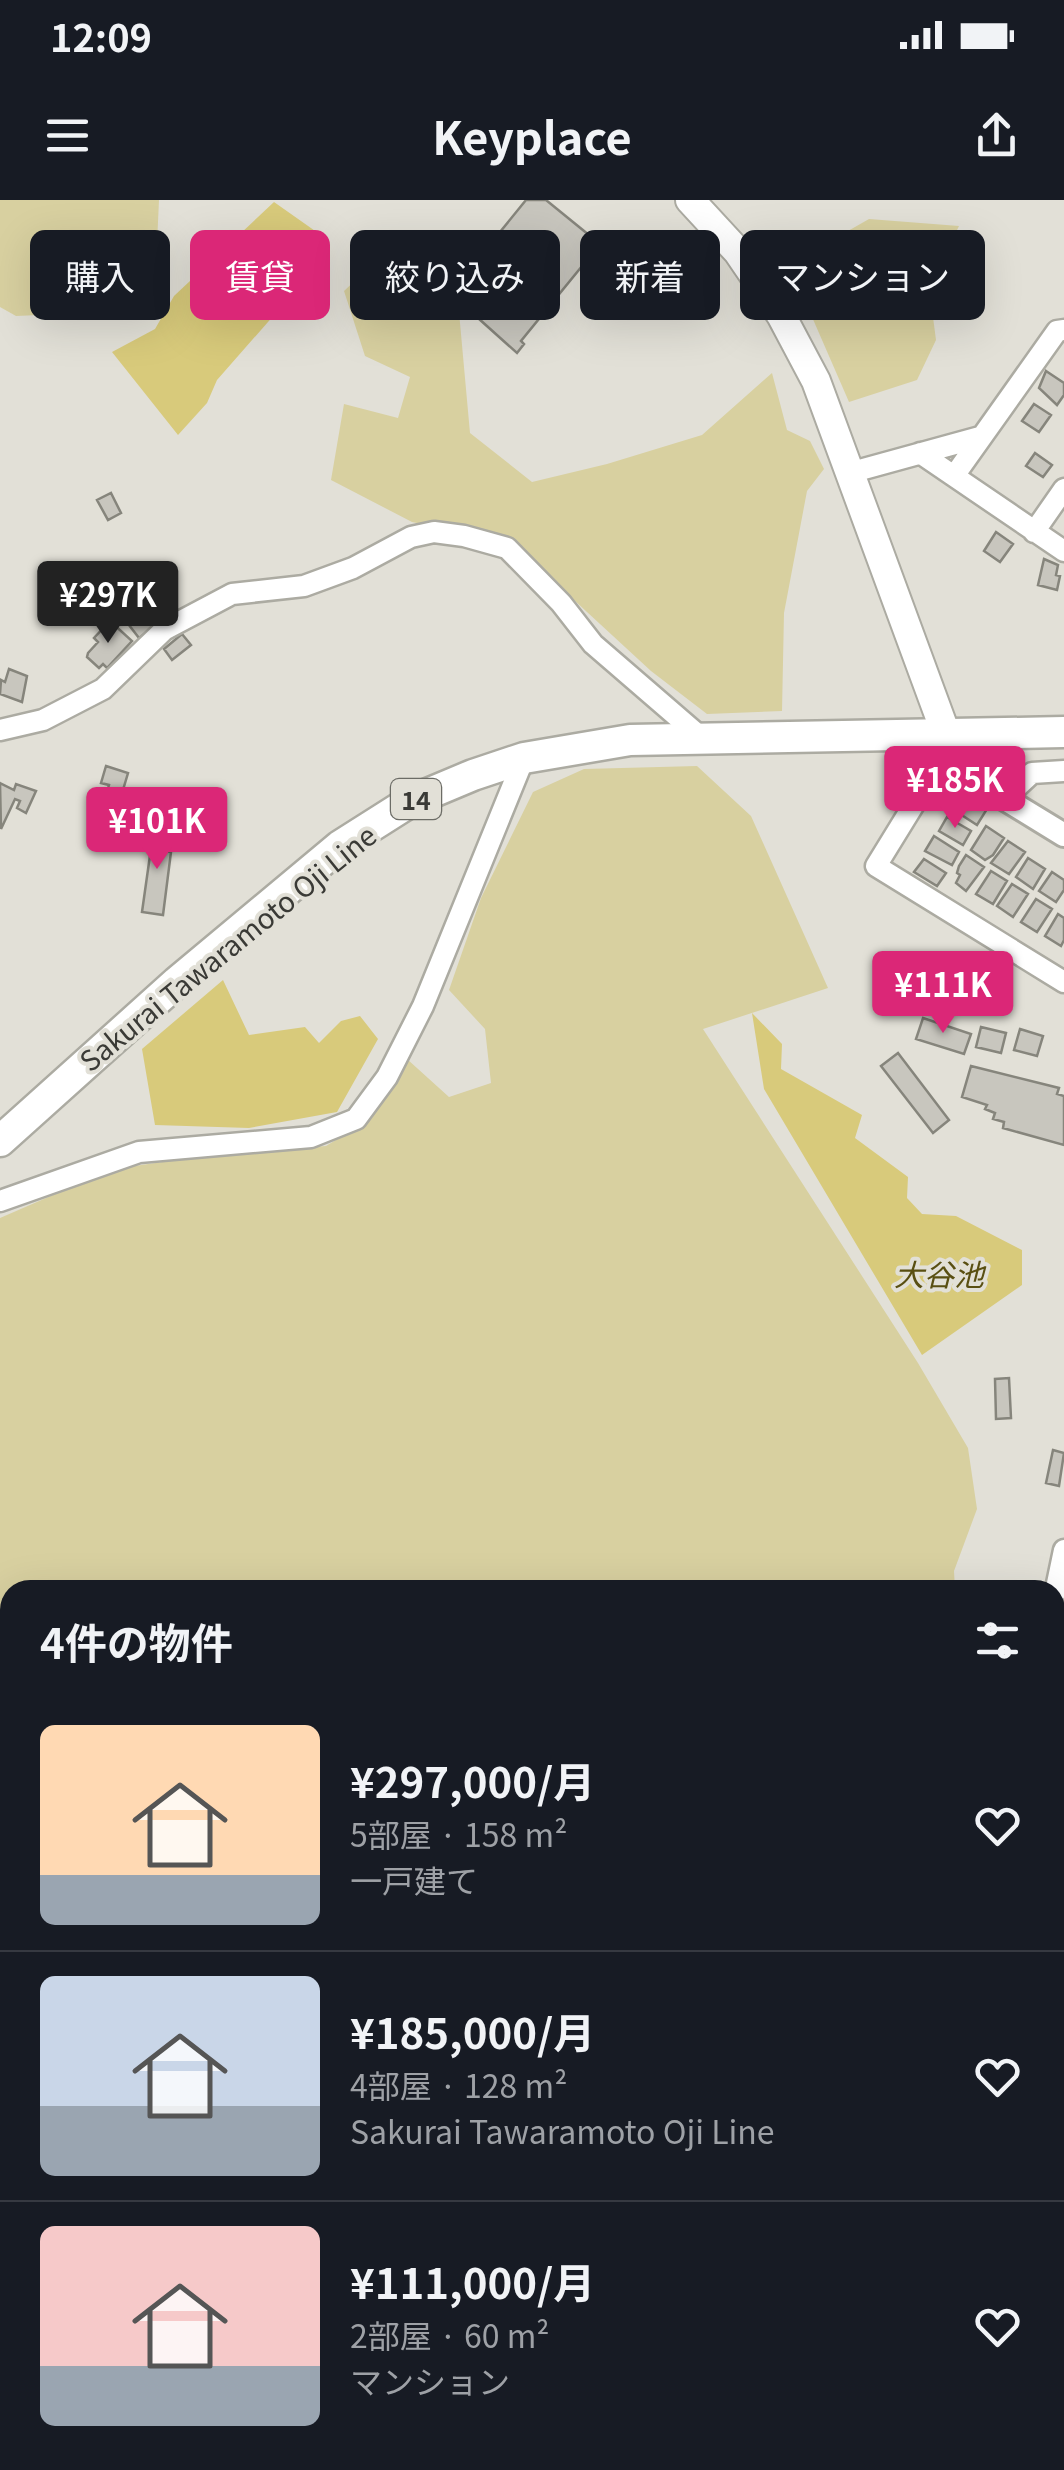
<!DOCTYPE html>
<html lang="ja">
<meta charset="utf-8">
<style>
:root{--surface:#171b24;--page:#20242c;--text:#f1f3f6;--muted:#9ea1a6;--line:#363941;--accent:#db2777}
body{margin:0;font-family:Georgia,"Noto Sans JP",serif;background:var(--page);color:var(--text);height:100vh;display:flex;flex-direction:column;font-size:38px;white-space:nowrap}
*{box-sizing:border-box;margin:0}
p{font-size:32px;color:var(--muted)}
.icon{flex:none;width:55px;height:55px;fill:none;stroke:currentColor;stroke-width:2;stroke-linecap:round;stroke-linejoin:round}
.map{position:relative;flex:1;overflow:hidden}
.panel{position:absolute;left:0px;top:1380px;width:1065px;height:890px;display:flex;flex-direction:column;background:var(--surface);border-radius:30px 30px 0 0;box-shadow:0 10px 40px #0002}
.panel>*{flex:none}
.top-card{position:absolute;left:30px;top:30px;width:1005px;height:90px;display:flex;gap:20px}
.price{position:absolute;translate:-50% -85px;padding:0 22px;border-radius:10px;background:var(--accent);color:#fff;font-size:32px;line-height:65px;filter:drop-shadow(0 2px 5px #0008)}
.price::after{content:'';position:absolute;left:50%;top:60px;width:30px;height:22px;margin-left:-15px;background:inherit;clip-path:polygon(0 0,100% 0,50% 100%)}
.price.on{background:#222;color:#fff}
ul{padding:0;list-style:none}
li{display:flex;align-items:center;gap:30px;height:250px;padding:0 40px}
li+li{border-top:2px solid var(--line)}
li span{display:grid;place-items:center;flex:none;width:280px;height:200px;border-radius:15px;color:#555}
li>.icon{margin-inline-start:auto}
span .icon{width:120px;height:120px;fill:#fffc;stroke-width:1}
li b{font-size:42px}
h2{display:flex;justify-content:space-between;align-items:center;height:120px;padding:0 40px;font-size:42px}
.pill{padding:0 35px;border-radius:15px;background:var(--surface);box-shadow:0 10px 40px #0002;font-size:35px;line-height:90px}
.pill.on{background:var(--accent);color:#fff}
.status{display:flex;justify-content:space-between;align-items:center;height:70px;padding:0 50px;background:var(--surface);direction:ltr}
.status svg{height:28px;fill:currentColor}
header{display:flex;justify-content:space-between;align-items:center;height:130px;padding:0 40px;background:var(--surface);font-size:45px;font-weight:700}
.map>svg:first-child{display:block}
.green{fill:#d8d0a0}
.water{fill:#d8ca7b}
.building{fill:#c8c6be;stroke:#86857c;stroke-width:2.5}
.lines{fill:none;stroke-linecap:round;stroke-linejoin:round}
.minor-casing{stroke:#acaba2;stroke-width:25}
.tertiary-casing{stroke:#acaba2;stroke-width:28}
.secondary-casing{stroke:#acaba2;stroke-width:32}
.primary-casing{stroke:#acaba2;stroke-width:35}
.path{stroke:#acaba3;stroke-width:4;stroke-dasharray:10 5;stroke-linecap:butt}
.minor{stroke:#fff;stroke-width:20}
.tertiary{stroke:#fff;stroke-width:22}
.secondary{stroke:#fff;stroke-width:28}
.primary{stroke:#fff;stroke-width:30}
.labels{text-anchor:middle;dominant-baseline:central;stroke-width:8;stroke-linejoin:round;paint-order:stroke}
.shield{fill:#e2e0d7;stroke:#6c6c66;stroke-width:2.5}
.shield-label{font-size:25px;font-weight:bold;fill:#3a3a36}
.street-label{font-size:28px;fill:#3a3a36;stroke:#e2e0d7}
.water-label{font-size:30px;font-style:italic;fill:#594f12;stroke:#e2e0d7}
</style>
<div class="status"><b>12:09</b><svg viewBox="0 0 49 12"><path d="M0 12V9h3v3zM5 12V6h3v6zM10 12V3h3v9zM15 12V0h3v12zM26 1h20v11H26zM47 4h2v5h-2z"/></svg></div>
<header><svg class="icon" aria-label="menu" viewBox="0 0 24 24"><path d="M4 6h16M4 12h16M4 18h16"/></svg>Keyplace<svg class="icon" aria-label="share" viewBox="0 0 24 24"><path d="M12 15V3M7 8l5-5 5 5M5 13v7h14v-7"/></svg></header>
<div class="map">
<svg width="1064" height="2270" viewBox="0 0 1064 2270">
<rect width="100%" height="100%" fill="#e2e0d7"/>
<!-- green -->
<path class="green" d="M0,0h159l-5,110 -138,6 -16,-9z
M869,19l90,7 -30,61 7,53 -19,40 -68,22 -47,-108 -19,-26z
M362,74l46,19 23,-11 28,30 11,121 62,49 75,-18 95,-29 70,-62 15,57 23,11 14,28 -17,22 -23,122 -2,98 -75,3 -56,-43 -140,-129 -99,-20 -81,-42 13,-76 54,14 12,-41 -45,-21 -21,-65z
M697,566l54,50 77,172 -125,41 215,334 50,85 9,61 -23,62 1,19h-945v400l-10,2v-774l113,-49 99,-14 114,-9 46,-28 35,-59 42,38 42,-14 -6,-54 -36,-39 32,-92 52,-106 51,-23z"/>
<!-- water -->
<path class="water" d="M274,2l44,31v24l-36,49 -65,74 -10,23 -29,32 -66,-83 43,-23 19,-33z
M223,780l26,55 56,-8 14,16 22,-22 19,-5 18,23 -41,73 -88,16 -94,-3 -13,-76z
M752,813l30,31 -1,25 81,46 -7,23 53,39 -1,21 15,16 34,2 66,34v35l-100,70 -158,-266z"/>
<!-- building -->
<path class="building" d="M526,0h20l54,44 -79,97 3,3 -7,9 -39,-35 42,-51 -29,-24z
M1046,171l18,12v12l-7,10 -18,-17z
M1034,204l17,11 -12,17 -17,-11z
M1035,253l17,12 -9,12 -17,-11z
M111,293l10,20 -13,7 -11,-20z
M996,332l17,12 -13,18 -16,-11z
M1044,359l14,6 -2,10 4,1 -3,14 -19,-5z
M148,403l14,18 -23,17 -17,-22 11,-8 3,5z
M110,421l22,20 -25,27 -4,-4 -4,4 -12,-11 1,-4 10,-11 -4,-4z
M182,434l9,11 -19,15 -8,-11z
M9,469l18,7 -5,26 -22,-8 1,-14 4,2z
M106,566l22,7 -11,37 -14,-4 6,-21 -8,-2z
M0,583l14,7 2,-6 20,7 -10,22 -9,-5 3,-7 -5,-2 -14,30z
M964,594l23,15 -10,16 -23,-15z
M947,617l24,14 -8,14 -24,-14z
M155,620l15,2 -1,11 -4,-1 -3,19 9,1 -8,63 -21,-3z
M986,626l18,12 -11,17 -8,5 -14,-10z
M934,636l25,16 -7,13 -27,-14z
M1008,641l17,11 -16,22 -18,-11z
M966,655l18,12 -18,24 -10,-8 4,-8 -3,-2 2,-7z
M1028,658l17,11 -12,20 -17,-12z
M924,659l22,14 -9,13 -23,-14z
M991,671l16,10 -14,23 -17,-10z
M1052,672l12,8v10l-8,12 -17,-11z
M1012,684l16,10 -15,23 -16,-11z
M1036,699l16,10 -15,23 -16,-10z
M1058,714l6,4v22l-3,6 -16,-10z
M923,818l48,16 -7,20 -48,-15z
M981,827l25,6 -5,20 -25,-6z
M1020,829l23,7 -6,20 -23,-6z
M898,853l51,67 -16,13 -52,-67z
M971,866l88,22 -2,6 7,2v49l-61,-17 1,-6 -11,-3 2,-6 -10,-4 2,-4 -25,-8z
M1009,1178l2,40 -15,1 -1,-40z
M1053,1250l11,3 -5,33 -13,-3z
M1059,1515l5,4v28l-7,-4 -2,4v-26z
M1055,1663l9,5v21l-4,7 -5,-2z"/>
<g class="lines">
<defs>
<path id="minor" d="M920,253l144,98
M849,273l131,-36
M954,276l103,-145 7,-1
M1034,332l30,-43
M0,530l43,-10 60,-31 61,-59 68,-36 72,-8 49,-18 58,-31 23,-5 30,4 43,12 54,55 32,41 110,95
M946,534l-14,41 -56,91 188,116
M1004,599l28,-26 32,-2
M0,1001l139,-49 172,-15 45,-18 31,-42 36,-71 101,-248
M1055,1393l9,-43
M1055,1572l9,-1
M1055,1612l9,-15
M1055,1839l9,-4
M1055,1902l9,-4"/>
<path id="tertiary" d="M946,534l33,49 85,52"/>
<path id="secondary" d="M690,0l48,52 43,63 35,66 130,353"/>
<path id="primary" d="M0,941l177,-159 163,-136 71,-45 62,-26 51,-17 106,-18 434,-8"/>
</defs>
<!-- minor casing -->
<use href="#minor" class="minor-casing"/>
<!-- tertiary casing -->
<use href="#tertiary" class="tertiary-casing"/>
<!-- secondary casing -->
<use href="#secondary" class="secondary-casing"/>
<!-- primary casing -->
<use href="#primary" class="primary-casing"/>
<!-- path -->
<path class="path" d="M931,2260l1,10"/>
<!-- minor -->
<use href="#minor" class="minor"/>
<!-- tertiary -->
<use href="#tertiary" class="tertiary"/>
<!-- secondary -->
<use href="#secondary" class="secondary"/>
<!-- primary -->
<use href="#primary" class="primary"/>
</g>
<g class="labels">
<!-- shield labels -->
<rect class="shield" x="391" y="579" width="50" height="40" rx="8"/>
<g class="shield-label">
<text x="416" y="599">14</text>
</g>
<!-- street labels -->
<g class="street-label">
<text transform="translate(227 747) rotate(-39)">Sakurai Tawaramoto Oji Line</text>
</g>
<!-- water labels -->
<g class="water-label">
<text x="939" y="1073">大谷池</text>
</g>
</g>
</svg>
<b class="price on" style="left:108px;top:446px">¥297K</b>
<b class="price" style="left:955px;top:631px">¥185K</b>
<b class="price" style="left:157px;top:672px">¥101K</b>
<b class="price" style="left:943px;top:836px">¥111K</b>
<div class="top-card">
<a class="pill">購入</a>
<a class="pill on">賃貸</a>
<a class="pill">絞り込み</a>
<a class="pill">新着</a>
<a class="pill">マンション</a>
</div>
<section class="panel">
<h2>4件の物件<svg class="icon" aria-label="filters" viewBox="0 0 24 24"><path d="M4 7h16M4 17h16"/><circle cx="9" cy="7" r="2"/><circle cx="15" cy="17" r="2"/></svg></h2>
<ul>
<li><span style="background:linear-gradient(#ffd9b3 75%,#9aa5b1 0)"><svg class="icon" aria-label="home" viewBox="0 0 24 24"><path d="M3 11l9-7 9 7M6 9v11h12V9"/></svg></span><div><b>¥297,000/月</b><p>5部屋 · 158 m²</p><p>一戸建て</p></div><svg class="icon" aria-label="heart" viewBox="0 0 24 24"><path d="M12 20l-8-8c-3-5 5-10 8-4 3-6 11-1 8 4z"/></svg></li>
<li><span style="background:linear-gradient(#c9d6e8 65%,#9aa5b1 0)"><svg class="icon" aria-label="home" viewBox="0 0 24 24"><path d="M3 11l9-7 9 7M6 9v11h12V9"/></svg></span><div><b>¥185,000/月</b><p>4部屋 · 128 m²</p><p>Sakurai Tawaramoto Oji Line</p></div><svg class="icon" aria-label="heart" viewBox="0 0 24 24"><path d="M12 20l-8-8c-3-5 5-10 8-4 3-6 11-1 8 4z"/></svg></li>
<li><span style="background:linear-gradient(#f6c9c9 70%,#9aa5b1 0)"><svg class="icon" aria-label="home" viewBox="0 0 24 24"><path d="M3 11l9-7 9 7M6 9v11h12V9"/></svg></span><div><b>¥111,000/月</b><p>2部屋 · 60 m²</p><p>マンション</p></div><svg class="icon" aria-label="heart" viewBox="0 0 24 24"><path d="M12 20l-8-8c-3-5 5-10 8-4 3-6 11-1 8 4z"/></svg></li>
</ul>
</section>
</div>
